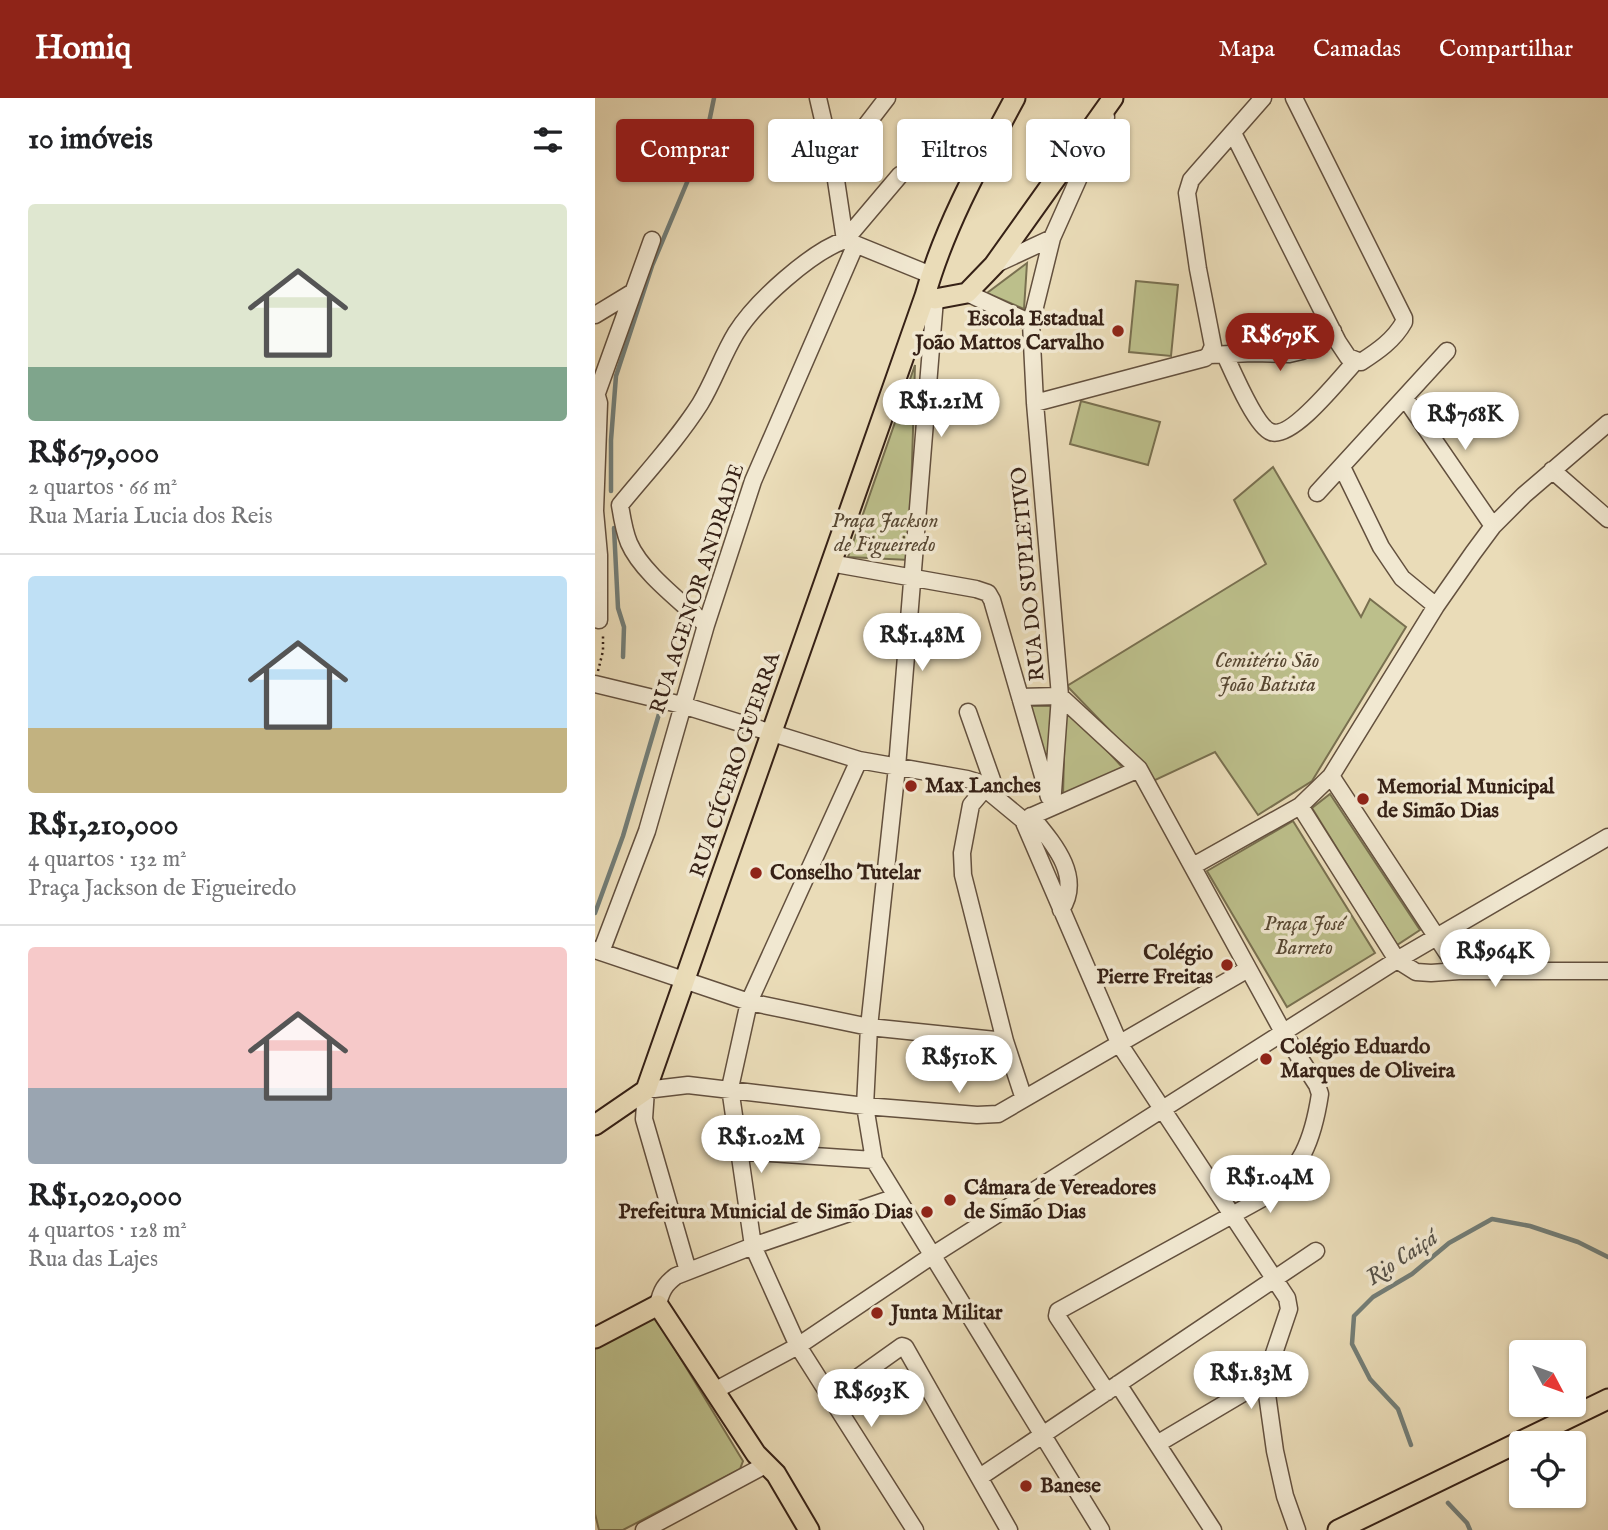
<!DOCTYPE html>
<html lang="pt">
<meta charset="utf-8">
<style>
:root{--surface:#fff;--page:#f6f6f6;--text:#202124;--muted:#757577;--line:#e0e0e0;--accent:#8f2418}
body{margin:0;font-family:"IM FELL English",serif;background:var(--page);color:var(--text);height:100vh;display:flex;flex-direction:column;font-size:26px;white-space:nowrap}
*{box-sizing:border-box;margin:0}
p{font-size:23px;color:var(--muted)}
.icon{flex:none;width:38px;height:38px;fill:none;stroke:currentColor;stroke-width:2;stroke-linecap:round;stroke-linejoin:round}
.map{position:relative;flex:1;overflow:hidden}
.details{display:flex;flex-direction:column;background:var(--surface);width:595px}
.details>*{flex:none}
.guide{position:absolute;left:21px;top:21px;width:665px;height:63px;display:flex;gap:14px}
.needle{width:46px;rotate:131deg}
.controls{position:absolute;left:914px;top:1242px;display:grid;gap:14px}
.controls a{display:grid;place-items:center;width:77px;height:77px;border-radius:7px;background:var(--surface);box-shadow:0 2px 5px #0004;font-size:35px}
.price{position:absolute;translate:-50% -60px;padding:0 16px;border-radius:24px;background:#fff;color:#222;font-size:23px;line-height:46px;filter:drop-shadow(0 2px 4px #0008)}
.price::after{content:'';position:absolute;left:50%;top:42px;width:21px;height:16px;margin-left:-10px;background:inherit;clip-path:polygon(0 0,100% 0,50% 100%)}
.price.selected{background:var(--accent);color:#fff}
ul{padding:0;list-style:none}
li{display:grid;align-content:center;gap:14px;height:371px;padding:0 28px}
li+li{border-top:2px solid var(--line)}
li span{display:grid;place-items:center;height:217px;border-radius:7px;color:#555}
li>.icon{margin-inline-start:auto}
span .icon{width:126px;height:126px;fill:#fffc;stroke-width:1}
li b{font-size:30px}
h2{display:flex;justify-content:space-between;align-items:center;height:84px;padding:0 28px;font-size:30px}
.pill{padding:0 24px;border-radius:7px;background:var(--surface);box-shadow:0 2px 5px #0004;font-size:24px;line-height:63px}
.pill.selected{background:var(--accent);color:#fff}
header{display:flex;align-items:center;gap:42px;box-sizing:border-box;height:98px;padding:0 35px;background:var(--accent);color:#fff}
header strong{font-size:33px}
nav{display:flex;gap:38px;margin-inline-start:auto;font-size:24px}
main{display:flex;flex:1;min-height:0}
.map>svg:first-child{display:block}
.green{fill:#bcbf8b;stroke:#797050;stroke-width:2}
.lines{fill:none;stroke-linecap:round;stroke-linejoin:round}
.stream{stroke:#727d77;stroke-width:4.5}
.minor-casing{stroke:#63503e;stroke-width:19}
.major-casing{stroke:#362116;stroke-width:23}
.path{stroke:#362116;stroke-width:2.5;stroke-dasharray:2 3.5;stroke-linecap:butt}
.minor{stroke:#f1e8d1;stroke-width:16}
.major{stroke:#eadcb8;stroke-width:19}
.poi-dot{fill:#8f2418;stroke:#f1e8d1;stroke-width:2.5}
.labels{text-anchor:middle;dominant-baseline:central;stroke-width:7;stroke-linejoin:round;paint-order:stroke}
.poi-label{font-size:21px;font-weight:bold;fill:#362116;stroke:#f1e8d1;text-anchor:start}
.park-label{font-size:21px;font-style:italic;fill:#584833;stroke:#f1e8d1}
.street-label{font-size:21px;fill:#362116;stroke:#f1e8d1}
.water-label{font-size:23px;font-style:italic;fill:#544f46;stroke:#f1e8d1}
</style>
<header>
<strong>Homiq</strong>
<nav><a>Mapa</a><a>Camadas</a><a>Compartilhar</a></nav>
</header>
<main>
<section class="details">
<h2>10 imóveis<svg class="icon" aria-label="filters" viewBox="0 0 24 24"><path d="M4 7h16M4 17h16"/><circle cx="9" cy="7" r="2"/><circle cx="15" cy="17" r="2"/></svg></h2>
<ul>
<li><span style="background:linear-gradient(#dfe7d0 75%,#7fa58c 0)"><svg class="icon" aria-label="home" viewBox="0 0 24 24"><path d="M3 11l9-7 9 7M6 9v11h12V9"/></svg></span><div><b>R$679,000</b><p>2 quartos · 66 m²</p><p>Rua Maria Lucia dos Reis</p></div></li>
<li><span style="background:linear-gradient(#bfe0f5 70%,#c2b280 0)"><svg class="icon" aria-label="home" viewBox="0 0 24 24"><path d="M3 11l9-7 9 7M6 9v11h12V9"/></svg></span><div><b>R$1,210,000</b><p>4 quartos · 132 m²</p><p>Praça Jackson de Figueiredo</p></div></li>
<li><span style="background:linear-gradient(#f6c9c9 65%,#9aa5b1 0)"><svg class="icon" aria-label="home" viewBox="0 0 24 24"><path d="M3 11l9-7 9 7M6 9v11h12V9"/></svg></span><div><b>R$1,020,000</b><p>4 quartos · 128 m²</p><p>Rua das Lajes</p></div></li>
</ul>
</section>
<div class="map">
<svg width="1013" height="1432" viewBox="0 0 1013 1432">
<rect width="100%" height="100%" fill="#eadcb8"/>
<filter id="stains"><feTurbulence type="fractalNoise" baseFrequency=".00286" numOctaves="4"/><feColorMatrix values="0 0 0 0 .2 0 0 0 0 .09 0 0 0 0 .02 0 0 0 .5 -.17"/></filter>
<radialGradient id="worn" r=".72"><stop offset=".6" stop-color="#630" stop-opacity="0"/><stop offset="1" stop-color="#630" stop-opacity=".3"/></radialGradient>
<!-- green -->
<path class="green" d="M432,165l-3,46 -37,-16z
M541,183l42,4 -7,71 -42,-4z
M320,267l-6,195 -61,-3z
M486,303l79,21 -12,43 -78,-21z
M678,369l88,150 9,-18 36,28 -94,154 -54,34 -43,-63 -64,30 -7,-16 -77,-80 199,-122 -32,-64z
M433,608h23v60l-8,2z
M477,614l51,56 -60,28 2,-80z
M735,696l90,136 -23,15 -85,-137z
M698,723l82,132 -88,54 -80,-136z
M55,1220h6l87,143 -3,8 -117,61h-24l-4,-16v-166z"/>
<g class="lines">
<!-- stream -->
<path class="stream" d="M16,393v-51l5,-64 36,-110 54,-129 8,-39
M19,430l4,80 6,19 -1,30
M0,815l28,-77 36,-122
M816,1347l-13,-36 -28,-30 -18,-35 2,-28 19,-19 39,-23 37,-31 43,-24 38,7 48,16 30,15
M853,1405l19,20 3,7"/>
<defs>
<path id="minor" d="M223,0l16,69 11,73
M638,35l105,209 10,15 13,5c17,-11 33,-22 43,-40v-4l-110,-220
M239,69l53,-69
M250,142l55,-65
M399,167l58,-27
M372,195l64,30
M340,201l-38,468 -28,260 -4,79 9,54 227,370
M0,217l38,-23
M614,257l4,-9 -15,-77 -11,-76 4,-13 6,-7 66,-75
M630,257c7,15 31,72 46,77 21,8 70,-55 84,-70
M0,291l4,14 -4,108 4,44v65l-4,-1
M2,295l55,-153
M810,300l88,128
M440,305l170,-45 4,-3 44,-2 36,1 13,-3 31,-20
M747,369l39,80 21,31 34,28
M957,372l56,49
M722,395l130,-142
M25,407c27,-33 57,-65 80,-101 14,-23 22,-48 36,-71 20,-32 75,-81 109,-93l86,35
M25,407c2,13 4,26 9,38 13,30 53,59 77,82
M235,465l146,26 12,4 4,7 57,197
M0,586l87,21 177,55 108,19 10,3 46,38 97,225 167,253 2,11 -24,71 10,71 10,45 12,34
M425,599l40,-1 79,73 144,263 34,53 3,9c-7,46 -19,77 -57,104l-205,113 -1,5 50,76
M373,614l24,68 -21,25 -9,48 1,22 42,166 19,58
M264,662l-110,242 -19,86 23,158 45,100 117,184
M736,678l128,195
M457,708l8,-110 -25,-293 -4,-80 21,-85 54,-121
M705,708l97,154 19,12 15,1 28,-2h149
M436,718c22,27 52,60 30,94
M428,722l116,-51
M598,768l107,-60 31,-30 105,-170 37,-53 20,-27 31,-31 84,-72
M0,852l154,52 120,25 136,14
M6,854l46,-121 59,-206 47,-144 102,-235
M143,1053l136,9
M93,1173l-44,-152 2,-29 42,-5 177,21 112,9 21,-1 250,-145
M63,1207c3,-14 7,-21 18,-29l77,-30 143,-49
M523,1286l95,146
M119,1293l84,-45 135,-91 464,-295 211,-123
M234,1300l73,-52 3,1 104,183
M562,1346l108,-64
M385,1379l336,-226
M49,1432l123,-66"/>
<path id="major" d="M420,0c-34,63 -71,129 -90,198l10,3 32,-6 27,-28 119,-167
M0,1027l51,-35 279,-794
M0,1240l63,-33 98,149 20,20 33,56
M743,1432l270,-131"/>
</defs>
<!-- minor casing -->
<use href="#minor" class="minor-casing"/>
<!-- major casing -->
<use href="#major" class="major-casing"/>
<!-- path -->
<path class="path" d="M3,573l5,-20v-18"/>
<!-- minor -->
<use href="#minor" class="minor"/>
<!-- major -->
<use href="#major" class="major"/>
</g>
<!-- markers -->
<g class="poi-dot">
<circle cx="523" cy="233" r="7"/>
<circle cx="316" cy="688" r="7"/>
<circle cx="768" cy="701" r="7"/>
<circle cx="161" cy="775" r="7"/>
<circle cx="632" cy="867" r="7"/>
<circle cx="671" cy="961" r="7"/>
<circle cx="355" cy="1102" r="7"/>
<circle cx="332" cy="1114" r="7"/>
<circle cx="282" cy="1215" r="7"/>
<circle cx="431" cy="1388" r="7"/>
</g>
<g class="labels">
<!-- poi labels -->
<g class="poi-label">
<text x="509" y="221" text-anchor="end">Escola Estadual<tspan x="509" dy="24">João Mattos Carvalho</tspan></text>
<text x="330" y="688">Max Lanches</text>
<text x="782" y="689">Memorial Municipal<tspan x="782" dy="24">de Simão Dias</tspan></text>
<text x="175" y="775">Conselho Tutelar</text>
<text x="618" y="855" text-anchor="end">Colégio<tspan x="618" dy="24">Pierre Freitas</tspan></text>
<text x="685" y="949">Colégio Eduardo<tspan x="685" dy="24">Marques de Oliveira</tspan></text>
<text x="369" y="1090">Câmara de Vereadores<tspan x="369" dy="24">de Simão Dias</tspan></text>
<text x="318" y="1114" text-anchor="end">Prefeitura Municial de Simão Dias</text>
<text x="296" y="1215">Junta Militar</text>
<text x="445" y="1388">Banese</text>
</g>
<!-- park labels -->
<g class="park-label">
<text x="290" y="423">Praça Jackson<tspan x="290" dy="24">de Figueiredo</tspan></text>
<text x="672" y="563">Cemitério São<tspan x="672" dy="24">João Batista</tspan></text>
<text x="709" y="826">Praça José<tspan x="709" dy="24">Barreto</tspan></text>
</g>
<!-- street labels -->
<g class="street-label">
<text transform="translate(434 476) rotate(-95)">RUA DO SUPLETIVO</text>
<text transform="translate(103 491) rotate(-72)">RUA AGENOR ANDRADE</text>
<text transform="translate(141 667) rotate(-71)">RUA CÍCERO GUERRA</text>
</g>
<!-- water labels -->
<g class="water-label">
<text transform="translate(807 1160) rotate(-34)">Rio Caiçá</text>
</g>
</g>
<rect width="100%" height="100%" filter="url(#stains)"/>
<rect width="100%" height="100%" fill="url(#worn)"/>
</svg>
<div class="controls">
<a><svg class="needle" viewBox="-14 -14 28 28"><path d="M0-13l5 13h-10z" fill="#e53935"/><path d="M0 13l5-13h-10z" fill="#757577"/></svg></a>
<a><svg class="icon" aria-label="locate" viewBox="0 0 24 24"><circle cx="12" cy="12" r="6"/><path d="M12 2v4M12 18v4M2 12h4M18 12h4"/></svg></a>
</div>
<b class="price selected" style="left:685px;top:275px">R$679K</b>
<b class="price" style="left:346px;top:341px">R$1.21M</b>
<b class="price" style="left:870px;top:354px">R$768K</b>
<b class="price" style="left:327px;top:575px">R$1.48M</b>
<b class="price" style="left:900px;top:891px">R$964K</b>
<b class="price" style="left:364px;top:997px">R$510K</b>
<b class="price" style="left:166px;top:1077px">R$1.02M</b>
<b class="price" style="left:675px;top:1117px">R$1.04M</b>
<b class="price" style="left:656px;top:1313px">R$1.83M</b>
<b class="price" style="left:276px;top:1331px">R$693K</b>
<div class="guide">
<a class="pill selected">Comprar</a>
<a class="pill">Alugar</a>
<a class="pill">Filtros</a>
<a class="pill">Novo</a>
</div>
</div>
</main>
